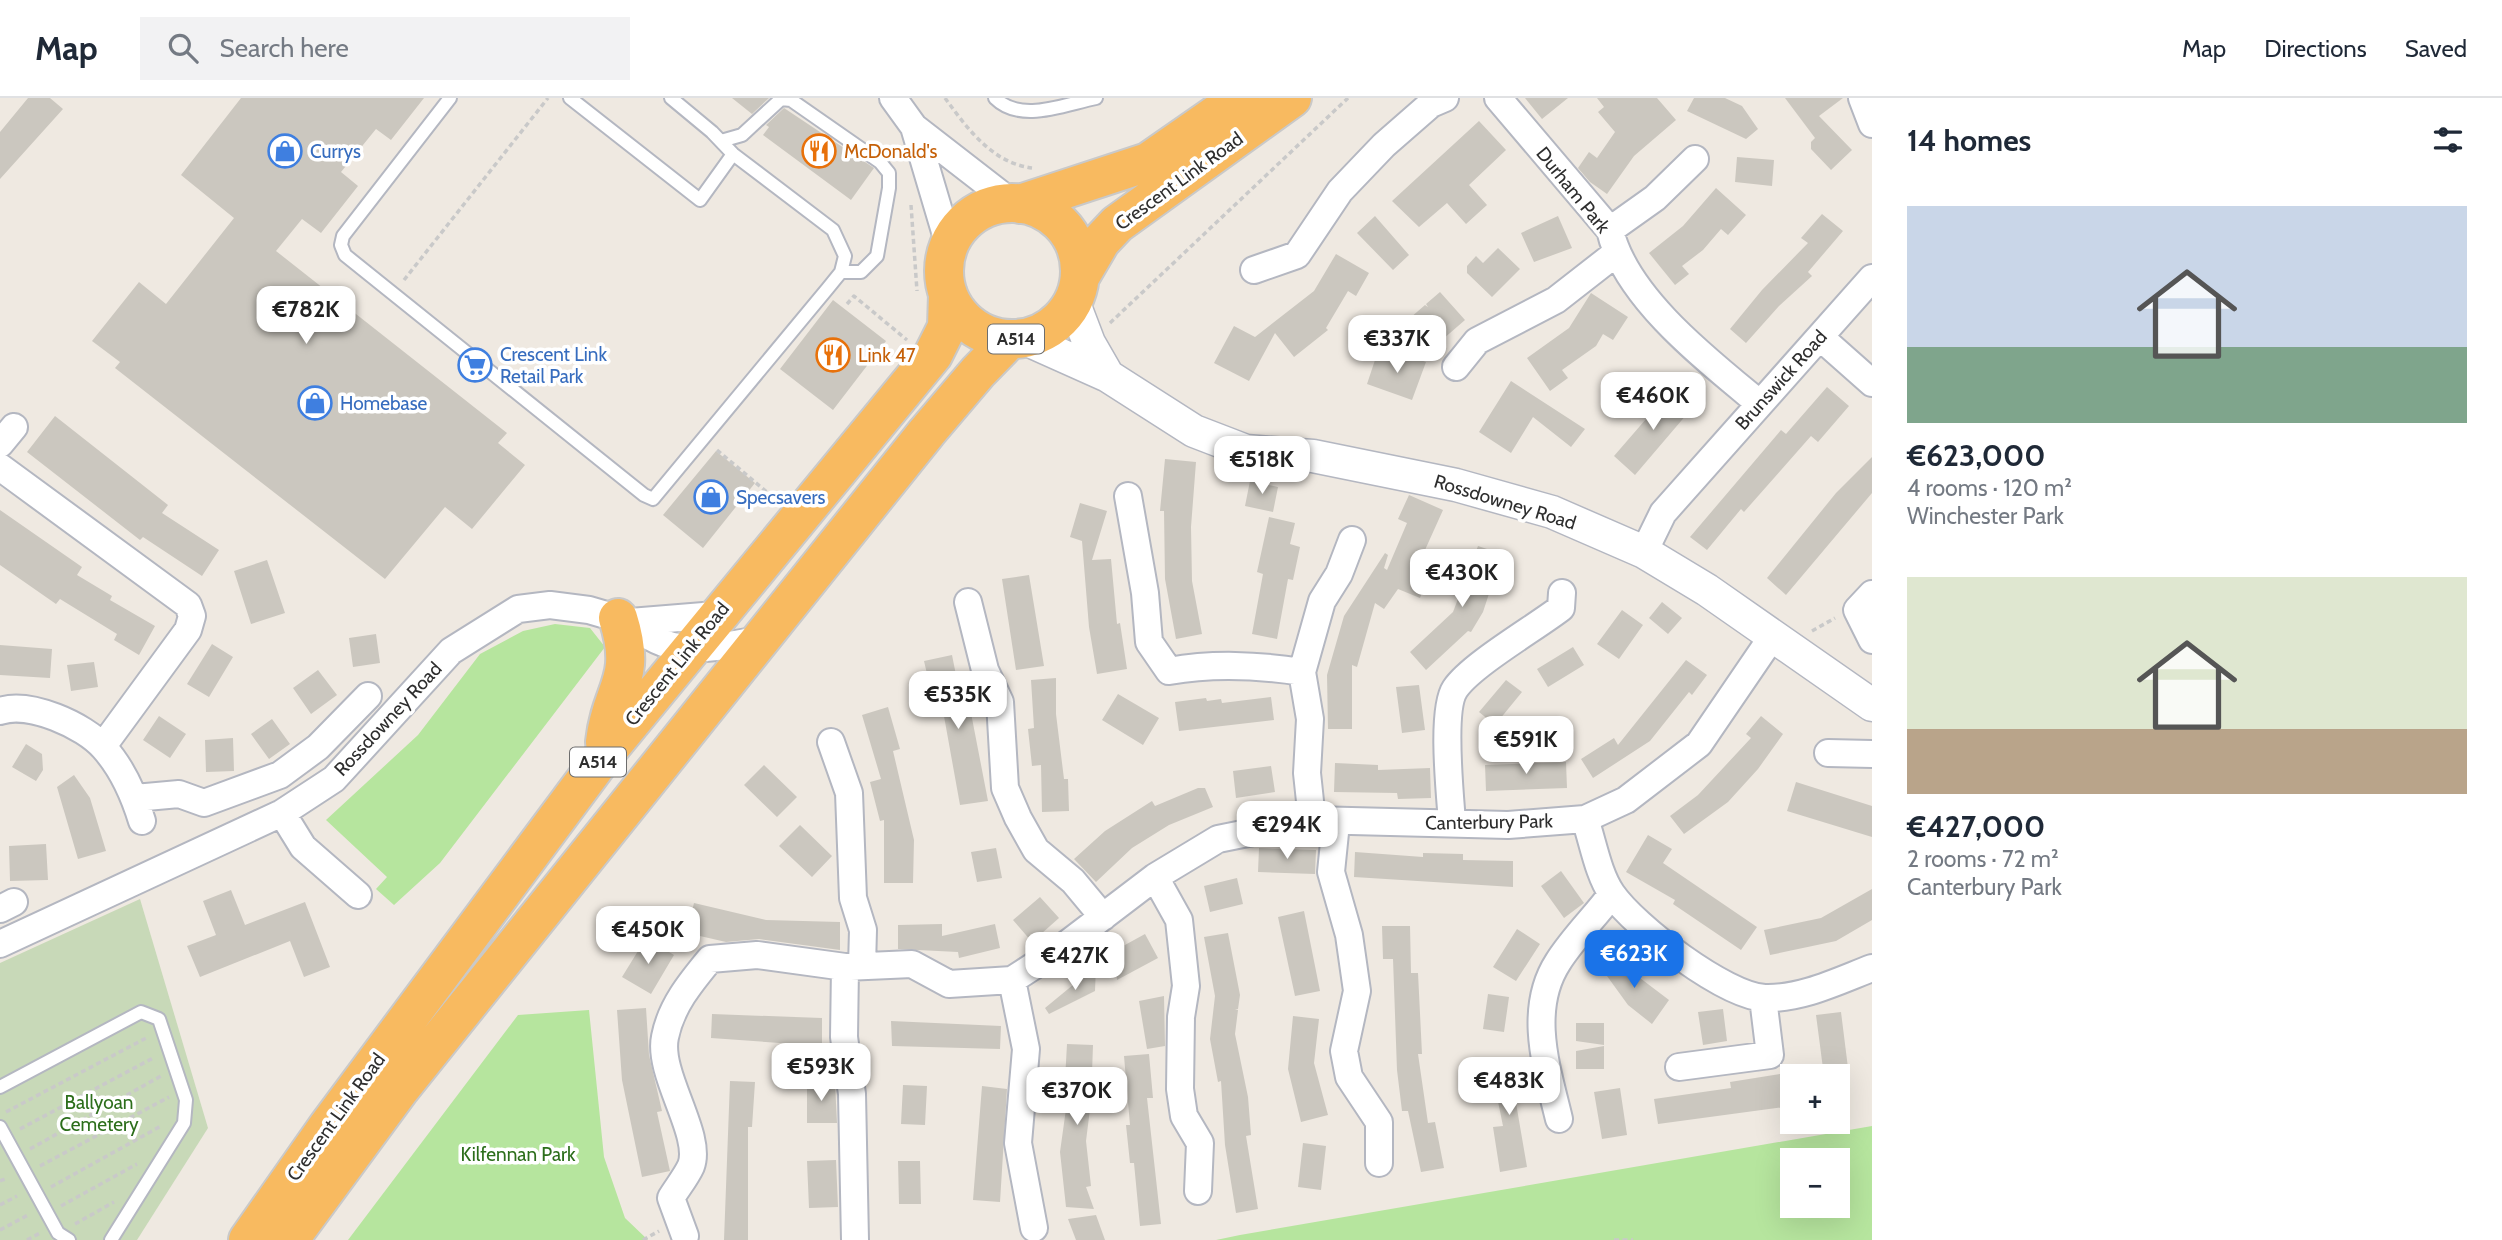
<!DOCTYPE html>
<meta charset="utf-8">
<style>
:root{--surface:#fff;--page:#f2f2f3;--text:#1f2937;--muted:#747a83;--line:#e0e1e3;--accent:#1a73e8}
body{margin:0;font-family:Cabin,sans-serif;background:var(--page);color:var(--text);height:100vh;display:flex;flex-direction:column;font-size:26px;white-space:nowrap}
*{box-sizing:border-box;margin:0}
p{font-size:23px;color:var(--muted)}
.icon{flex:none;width:38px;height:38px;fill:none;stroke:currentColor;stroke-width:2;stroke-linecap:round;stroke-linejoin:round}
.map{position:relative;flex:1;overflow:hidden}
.panel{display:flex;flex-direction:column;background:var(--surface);width:630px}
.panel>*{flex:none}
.controls{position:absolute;left:1780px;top:966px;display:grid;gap:14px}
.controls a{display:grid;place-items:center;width:70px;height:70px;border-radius:0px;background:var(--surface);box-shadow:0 7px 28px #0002;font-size:35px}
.price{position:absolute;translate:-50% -60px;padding:0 16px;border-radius:14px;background:#fff;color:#222;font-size:23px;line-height:46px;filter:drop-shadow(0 2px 4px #0008)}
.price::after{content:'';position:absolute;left:50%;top:42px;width:21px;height:16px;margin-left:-10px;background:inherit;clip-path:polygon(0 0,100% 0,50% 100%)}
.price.selected{background:var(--accent);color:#fff}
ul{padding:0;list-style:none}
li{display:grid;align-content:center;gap:14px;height:371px;padding:0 35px}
li span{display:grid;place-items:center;height:217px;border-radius:0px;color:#555}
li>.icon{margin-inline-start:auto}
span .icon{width:126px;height:126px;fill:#fffc;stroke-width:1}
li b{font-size:30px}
h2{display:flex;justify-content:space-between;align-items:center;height:84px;padding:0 35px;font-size:30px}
header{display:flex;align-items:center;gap:42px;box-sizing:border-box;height:98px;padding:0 35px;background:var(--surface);border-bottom:2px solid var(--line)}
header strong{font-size:33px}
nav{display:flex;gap:38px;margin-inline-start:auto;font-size:24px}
.search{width:490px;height:63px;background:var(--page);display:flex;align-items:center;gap:18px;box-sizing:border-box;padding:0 24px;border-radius:0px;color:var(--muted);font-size:26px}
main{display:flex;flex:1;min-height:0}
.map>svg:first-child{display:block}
.green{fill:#b6e59e;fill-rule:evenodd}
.cemetery{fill:#c8d9b8}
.building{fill:#cbc7bf}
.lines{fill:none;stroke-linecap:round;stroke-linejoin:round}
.service-casing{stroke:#b4b7c1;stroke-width:16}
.minor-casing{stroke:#b4b7c1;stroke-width:30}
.tertiary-casing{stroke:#b4b7c1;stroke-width:35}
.trunk-casing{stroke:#c9c9c9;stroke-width:42}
.path{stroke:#c9c9c9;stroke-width:3.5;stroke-dasharray:5 3.5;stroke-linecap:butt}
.service{stroke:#fff;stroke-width:12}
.minor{stroke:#fff;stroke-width:26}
.tertiary{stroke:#fff;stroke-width:32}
.trunk{stroke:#f8ba60;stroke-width:38}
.labels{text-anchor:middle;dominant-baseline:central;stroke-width:7;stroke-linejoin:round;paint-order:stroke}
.shield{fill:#fff;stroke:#6d6d6d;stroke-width:2}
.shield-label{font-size:18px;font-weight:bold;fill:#2e2e2e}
.shop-label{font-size:19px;fill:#366cbe;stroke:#fff;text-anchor:start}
.food-label{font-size:19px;fill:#c56008;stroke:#fff;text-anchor:start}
.street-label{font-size:19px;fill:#2e2e2e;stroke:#fff}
.park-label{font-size:19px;fill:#2c6e1b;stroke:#fff}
</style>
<header>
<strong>Map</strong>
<div class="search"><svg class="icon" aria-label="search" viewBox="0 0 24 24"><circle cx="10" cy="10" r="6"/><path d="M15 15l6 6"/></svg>Search here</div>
<nav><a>Map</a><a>Directions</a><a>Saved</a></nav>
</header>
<main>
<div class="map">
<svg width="1872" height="1142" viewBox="0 0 1872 1142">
<rect width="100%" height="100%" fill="#efe9e1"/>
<!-- green -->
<path class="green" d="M555,526l35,4 15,19 -165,216 -46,42 -18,-16 11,-12 -61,-57 92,-85 62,-81 43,-23z
M589,912l15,147 21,61 23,22h-300l170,-225z
M1872,1028v114h-656l24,-5zM1792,1062h46v46h-46z"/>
<!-- cemetery -->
<path class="cemetery" d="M140,801l68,229 -71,112h-137v-277z"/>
<!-- building -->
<path class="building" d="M28,0h22l13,11 -63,70v-47z
M241,0h183l-33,42 -15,-11 -35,43 17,14 -37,47 -19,-14 -26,32 231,182 -9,10 27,22 -53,64 -27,-22 -60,72 -270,-211 5,-6 -28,-21 47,-59 27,22 68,-86 -53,-43z
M732,0h37l-17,16z
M1525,0h43l-26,21z
M1597,0h60l19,22 -42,36 -27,38 -17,-12 -12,-14 11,-16 8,6 18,-26 -17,-20 6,-5z
M1694,0h31l17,8 16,23 -12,10 -59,-28z
M1785,0h58l-24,18 33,34 -21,20 -20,-21v-7l4,-4z
M784,10l90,60 -23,32 -88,-65 6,-8 -3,-2z
M1479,23l27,29 -37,35 18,20 -21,19 -19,-21 -28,24 -27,-26z
M1737,59l37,3 -2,26 -37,-4z
M1716,90l30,27 -18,20 -7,-6 -18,21 -21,16 7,8 -14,11 -26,-32 34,-27z
M1822,116l21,17 -35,41 4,4 -33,30 -33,37 -16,-14 32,-39 46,-47 -7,-5z
M1375,118l34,39 -16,15 -36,-37z
M1558,118l14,32 -38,14 -13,-29z
M1498,150l22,21 -28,28 -25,-24v-7l9,-10 7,7z
M1336,156l33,19 -13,23 -8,-5 -22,37 2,2 -34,27 -19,-24 -26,48 -35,-18 20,-37 21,11 59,-46z
M1440,194l25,28 -30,26 -25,-28 15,-13 3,2 -2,-3z
M1591,195l37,24 -15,23 -10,-6 -7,12 -34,24 6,8 -18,13 -23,-33 42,-30z
M833,202l53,41 -53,69 -53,-41z
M1393,252l33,12 -14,38 -45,-16 9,-27 13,4z
M1511,283l74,48 -14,18 -38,-30 -22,36 -32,-21z
M1827,289l22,19 -31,36 -7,-6 -67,76 -3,-3 -34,41 -17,-13 91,-107 5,4z
M1672,291l21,18 -58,68 -21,-19z
M55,318l113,89 -6,8 57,37 -17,26 -59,-39 -3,3 -113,-88z
M716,353l39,32 -52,65 -40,-33z
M1872,359v36l-86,102 -19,-17 69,-85z
M1165,361l31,3 -5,65 1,54 10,53 -26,5 -11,-60 -1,-68h-4z
M1250,383l28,6 -5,25 -28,-6z
M1409,397l34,15 -27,60 13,6 -9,22 -22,-9 -14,20 -9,-6 -18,64 -5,-2v64h-24l-1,-54 17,-59 41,-63 3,2 -4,13 3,2 20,-47 -9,-4z
M1080,405l27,8 -15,49 19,-1 6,65 3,-1 7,46 -30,5 -8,-47 -7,-86 -12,-4z
M0,412l82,57 -5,8 35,21 -2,4 45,26 -16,29 -25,-15 3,-6 -57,-35 -4,5 -56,-39z
M1269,419l26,6 -5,21 10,3 -7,33 -5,-1 -11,60 -25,-5 11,-60 -6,-2z
M1478,448l24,8 -19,58 -12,20 -3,-1 -42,39 -16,-18 43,-40z
M267,462l18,53 -34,11 -17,-53z
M1029,477l15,91 -28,4 -14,-91z
M1662,504l20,16 -14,16 -19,-16z
M1622,512l21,15 -24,34 -22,-15z
M376,536l4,29 -27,4 -4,-29z
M212,546l21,13 -24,40 -22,-13z
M0,547l52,4 -2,29 -50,-3z
M1573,549l11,18 -36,22 -11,-18z
M952,557l12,60 7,-2 17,88 -28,4 -20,-111 -8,1 -8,-34z
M1686,562l21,15 -15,20 -3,-3 -39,49 -57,37 -12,-19 33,-21 4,7z
M94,564l4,25 -27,4 -4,-26z
M318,572l19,25 -26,19 -18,-26z
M1056,580v36l8,65h4l1,32 -27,1 -1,-47 -9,1 -4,-37 6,-1 -3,-48z
M1506,582l16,12 -27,33 -16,-13z
M1419,587l6,45 -23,3 -6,-46z
M1118,596l41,24 -16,27 -41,-25z
M1271,599l3,23 -95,11 -4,-29 31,-4 1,3 14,-2 1,4z
M888,609l12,42 -7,2 21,89 -1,43h-29v-63l-4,1 -10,-39 11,-3 -19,-64z
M159,618l27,18 -16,24 -27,-18z
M1761,618l22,18 -25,35 -30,33 -44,32 -14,-18 28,-21 53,-57 -5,-4z
M272,621l18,25 -21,15 -18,-25z
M233,640l1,33 -28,1 -1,-32z
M26,646l16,10 1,16 -7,11 -24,-14z
M1566,664l1,26 -81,3 -1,-26z
M1335,665l43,2v5l52,-2 1,30 -33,1 -1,-6 -63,-1z
M764,667l33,32 -20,20 -33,-32z
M1271,668l4,26 -39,6 -3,-27z
M74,677l16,23 16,53 -28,8 -21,-72z
M1796,684l76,24v31l-85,-26z
M1198,690h7l8,19 -44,18 -37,23 -36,34 -22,-23 31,-28 47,-30 3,5z
M800,727l32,31 -20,21 -33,-31z
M1648,737l24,14 -9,14 94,64 -16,23 -68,-46 2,-4 -49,-28z
M46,746l2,36 -38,1 -1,-35z
M996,750l6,30 -25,4 -6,-30z
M1259,750l57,2 -1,24 -57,-2z
M1355,754l68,5v-4l40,1v6l50,1v26l-159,-10z
M1561,773l23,32 -20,15 -23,-32z
M1237,780l6,26 -33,8 -6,-26z
M1872,791v31l-36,21 -66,14 -6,-25 57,-12z
M231,792l14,35 60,-23 25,65 -26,10 -14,-36 -90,36 -13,-31 29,-11 -13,-34z
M1040,799l19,21 -27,24 -19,-22z
M694,805l72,17 74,2v28l-81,-11 -33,3 -39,-9z
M1304,813l16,80 -25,5 -17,-79z
M942,826v12l53,-12 5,24 -41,10 -1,-6 -60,-3v-24z
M1382,828h28l1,47h7l4,81h-4l10,69 7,-1 9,46 -23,4 -13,-61h-6l-5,-41 -4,-111h-10z
M1517,831l23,15 -24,37 -23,-14z
M1228,835l12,62 -2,14 -3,1h3l-3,24 13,63 3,38 -5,1 12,73 -22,4 -11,-68 -4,-64 -3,1 -8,-43 5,-43 -11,-59z
M1145,836l13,24 -41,22 -3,-29z
M646,840l28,17 -23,39 -29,-17z
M1607,855l62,47 -17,24 -24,-19 -29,-40z
M1096,868l-1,25 -46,23 -4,-6z
M1488,896l21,3 -5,35 -21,-3z
M1164,898l1,50 -18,3 -8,-48z
M646,910l3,47 13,56 -5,1 13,59 -28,6 -20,-97 -5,-70z
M1723,911l4,32 -24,4 -5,-33z
M1841,914l8,64h-25l-8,-61z
M712,916l110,4v28l-111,-8z
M1293,918l26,3 -5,44 14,52 -27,7 -13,-53z
M891,923l110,5 -1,23 -108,-3z
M1576,925h28v22l-28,-4z
M1067,946l26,1 -2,56 -5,40 5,45 -5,1 8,22 -28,-2 -6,-55 10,-72h-5z
M1604,948v23h-28v-18z
M1149,956l4,44h-6l14,126 -21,2 -6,-63h-4l-4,-38h4l-6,-69z
M1518,964l8,39 -10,2 11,64 -27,5 -7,-45 10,-1 -12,-59z
M1792,974v34l-134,18 -4,-25 77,-11 -1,-6z
M730,983l25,1 -3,45h-4v113h-24z
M807,984l28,1 2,40h-30z
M903,987l24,1 -2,39 -24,-1z
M982,988l25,3 -7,113 -27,-2z
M1620,990l7,47 -25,4 -8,-47z
M1303,1045l23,3 -5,44 -23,-3z
M836,1062l2,47 -29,1 -2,-47z
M898,1063h22l1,43h-22z
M1096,1117l9,25h-29l-8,-21z"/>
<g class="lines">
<defs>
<path id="service" d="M450,0l-107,138 -2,9 4,10 299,240 9,4 175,-211 13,-16 4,-16 -12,-26 -100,-76 -21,-22 -41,-34
M570,0l130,102 33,-46
M995,0c26,26 70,6 101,0
M721,43l21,-6 39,-36 10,1 89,62 9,11v15l-12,68 -16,16h-20
M0,989l141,-75 18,7 27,81 -2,23 -73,117
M0,1029l58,106 11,7"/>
<path id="minor" d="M893,0l21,29 98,76
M1498,0l112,132c15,67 98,131 149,173
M1862,0l10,26
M914,29l35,118
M1610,132l45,-32 40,-39
M1254,172l43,-15 43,-64 44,-46 47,-41 14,-6
M1820,239l52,46
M1456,269l21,-26 79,-41 59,-46
M0,346l14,-17
M0,369l188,138 4,11 -4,14 -85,116
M1128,398l17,97 4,49 20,29c45,-8 87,-6 133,1l8,47 -3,54 5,47
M1644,454l19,-39 209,-235
M1872,496l-15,16 15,30
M968,504l17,68 15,32 5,86 13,30 18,32 37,31 30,36
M630,524c42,39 82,26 133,17
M1302,574l20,-71 17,-27 13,-34
M0,613c29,-10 84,14 104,37 18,20 30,47 38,73
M831,644l18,51 4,105 10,32 -1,36
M1828,655l44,1
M135,700l44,-4 25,9 76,-28 38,-28 50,-51
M282,715l21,34 55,48
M1585,721c8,23 13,55 27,75 23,33 113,102 153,104 37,1 73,-17 107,-30
M1452,724c-2,-28 -11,-112 3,-133 16,-24 80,-61 106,-81l1,-15
M1336,725l-5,49 18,63 8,56 -13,60 5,26 30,45v41
M1155,779l24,43 7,66 -5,31 -1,72 4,27 16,27 -2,48
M0,811l14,-7
M0,846l282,-131 52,-34 117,-128 67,-42 32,-4 39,5 41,12 86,-7
M845,869l-1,70 8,57 3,146
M1012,882l14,69 -8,94 16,85
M1679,969l91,-12 -7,-57
M1559,1021c-12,-50 -32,-109 -1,-157 15,-24 37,-45 54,-68
M685,1138l-14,-38c6,-10 15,-21 20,-32 12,-31 -34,-92 -26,-129 6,-31 26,-55 45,-78l47,-4 88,12 67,-3 37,20 63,-4 51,-33 92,-70 63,-38 94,-19 196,5 77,-6 41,-19 73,-56 73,-107"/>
<path id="tertiary" d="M1073,203l16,42 19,33
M1023,240l85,38 86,55 52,20 67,5 143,29 96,27 92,40 63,38 165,115"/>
<path id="trunk" d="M944 173a68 68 0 1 1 136 0a68 68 0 1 1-136 0Z
M1020,106l128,-42 92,-64
M1080,179l21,-36 16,-17 175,-126
M605,644c6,-55 33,-61 13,-124
M248,1142l80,-114 276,-371 329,-400 14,-28 1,-33
M289,1142l111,-151 527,-657 51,-60 32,-33"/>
</defs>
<!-- service casing -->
<use href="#service" class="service-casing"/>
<!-- minor casing -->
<use href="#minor" class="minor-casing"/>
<!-- tertiary casing -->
<use href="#tertiary" class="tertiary-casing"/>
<!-- trunk casing -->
<use href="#trunk" class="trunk-casing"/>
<!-- path -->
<path class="path" d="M945,0c22,30 47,65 87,70
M911,107l6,86
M404,182l144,-182
M847,206l7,-8 53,44
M1110,225l238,-225
M717,352l58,49
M1812,533l23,-13
M6,1014l142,-75
M20,1031l135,-72
M30,1051l131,-73
M40,1068l129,-69
M0,1083l7,-3
M51,1089l110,-61
M0,1107l17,-9
M61,1108l76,-42
M75,1126l39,-22
M0,1132l28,-15
M27,1142l13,-7
M643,1142l16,-9
M1614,1142h19"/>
<!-- service -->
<use href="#service" class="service"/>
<!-- minor -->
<use href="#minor" class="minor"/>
<!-- tertiary -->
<use href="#tertiary" class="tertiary"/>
<!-- trunk -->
<use href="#trunk" class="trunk"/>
</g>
<!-- icons -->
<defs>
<symbol id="shop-ring" viewBox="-11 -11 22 22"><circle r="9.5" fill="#fff" stroke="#3f7fe0" stroke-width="1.5"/><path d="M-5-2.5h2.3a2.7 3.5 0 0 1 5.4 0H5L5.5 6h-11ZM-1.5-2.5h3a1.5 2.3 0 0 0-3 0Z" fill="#3f7fe0"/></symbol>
<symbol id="restaurant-ring" viewBox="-11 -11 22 22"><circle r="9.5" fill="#fff" stroke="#e8710a" stroke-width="1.5"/><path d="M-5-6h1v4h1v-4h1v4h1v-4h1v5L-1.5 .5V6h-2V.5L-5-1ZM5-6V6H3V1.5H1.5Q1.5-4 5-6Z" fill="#e8710a"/></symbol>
<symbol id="supermarket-ring" viewBox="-11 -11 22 22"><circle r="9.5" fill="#fff" stroke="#3f7fe0" stroke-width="1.5"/><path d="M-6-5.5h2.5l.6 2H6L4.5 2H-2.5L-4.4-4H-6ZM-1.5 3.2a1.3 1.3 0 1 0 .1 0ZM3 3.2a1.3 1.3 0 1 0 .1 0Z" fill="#3f7fe0"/></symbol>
</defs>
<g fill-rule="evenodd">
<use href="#shop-ring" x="266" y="34" width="38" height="38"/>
<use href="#restaurant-ring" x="800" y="34" width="38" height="38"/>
<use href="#restaurant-ring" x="814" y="238" width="38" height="38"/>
<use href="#supermarket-ring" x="456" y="248" width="38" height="38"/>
<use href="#shop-ring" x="296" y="286" width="38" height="38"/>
<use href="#shop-ring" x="692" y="380" width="38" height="38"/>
</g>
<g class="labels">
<!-- shield labels -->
<g class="shield">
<rect x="988" y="226.5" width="56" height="29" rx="5"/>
<rect x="570" y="649.5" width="56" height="29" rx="5"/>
</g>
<g class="shield-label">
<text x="1016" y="241">A514</text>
<text x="598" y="664">A514</text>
</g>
<!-- shop labels -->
<g class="shop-label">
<text x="310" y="53">Currys</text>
<text x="500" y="256">Crescent Link<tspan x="500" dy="22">Retail Park</tspan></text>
<text x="340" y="305">Homebase</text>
<text x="736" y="399">Specsavers</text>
</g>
<!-- food labels -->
<g class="food-label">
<text x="844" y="53">McDonald's</text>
<text x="858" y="257">Link 47</text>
</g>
<!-- street labels -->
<g class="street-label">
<text transform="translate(1179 83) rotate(-36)">Crescent Link Road</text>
<text transform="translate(1573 92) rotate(51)">Durham Park</text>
<text transform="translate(1781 282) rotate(-48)">Brunswick Road</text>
<text transform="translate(1505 404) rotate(17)">Rossdowney Road</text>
<text transform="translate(677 566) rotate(-51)">Crescent Link Road</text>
<text transform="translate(388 621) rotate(-47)">Rossdowney Road</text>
<text transform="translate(1489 724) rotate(-1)">Canterbury Park</text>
<text transform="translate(336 1019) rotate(-54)">Crescent Link Road</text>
</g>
<!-- park labels -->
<g class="park-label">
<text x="99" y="1004">Ballyoan<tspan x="99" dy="22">Cemetery</tspan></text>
<text x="518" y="1056">Kilfennan Park</text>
</g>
</g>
</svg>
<div class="controls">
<a>+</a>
<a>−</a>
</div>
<b class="price" style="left:306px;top:248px">€782K</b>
<b class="price" style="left:1397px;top:277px">€337K</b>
<b class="price" style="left:1653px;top:334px">€460K</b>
<b class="price" style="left:1262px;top:398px">€518K</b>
<b class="price" style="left:1462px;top:511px">€430K</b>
<b class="price" style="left:958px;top:633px">€535K</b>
<b class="price" style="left:1526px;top:678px">€591K</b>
<b class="price" style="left:1287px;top:763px">€294K</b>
<b class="price" style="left:648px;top:868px">€450K</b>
<b class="price selected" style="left:1634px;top:892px">€623K</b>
<b class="price" style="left:1075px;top:894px">€427K</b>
<b class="price" style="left:821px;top:1005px">€593K</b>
<b class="price" style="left:1509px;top:1019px">€483K</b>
<b class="price" style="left:1077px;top:1029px">€370K</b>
</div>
<section class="panel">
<h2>14 homes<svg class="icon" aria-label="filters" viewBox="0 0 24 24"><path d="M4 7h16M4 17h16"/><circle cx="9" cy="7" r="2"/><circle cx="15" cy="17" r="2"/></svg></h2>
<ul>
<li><span style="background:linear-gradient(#c9d6e8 65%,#7fa58c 0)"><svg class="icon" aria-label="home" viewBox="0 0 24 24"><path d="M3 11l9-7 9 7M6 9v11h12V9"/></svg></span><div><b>€623,000</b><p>4 rooms · 120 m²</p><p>Winchester Park</p></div></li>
<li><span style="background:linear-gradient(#dfe7d0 70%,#b9a48a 0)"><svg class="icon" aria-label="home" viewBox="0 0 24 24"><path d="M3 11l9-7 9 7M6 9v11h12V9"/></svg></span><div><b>€427,000</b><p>2 rooms · 72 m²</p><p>Canterbury Park</p></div></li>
</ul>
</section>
</main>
